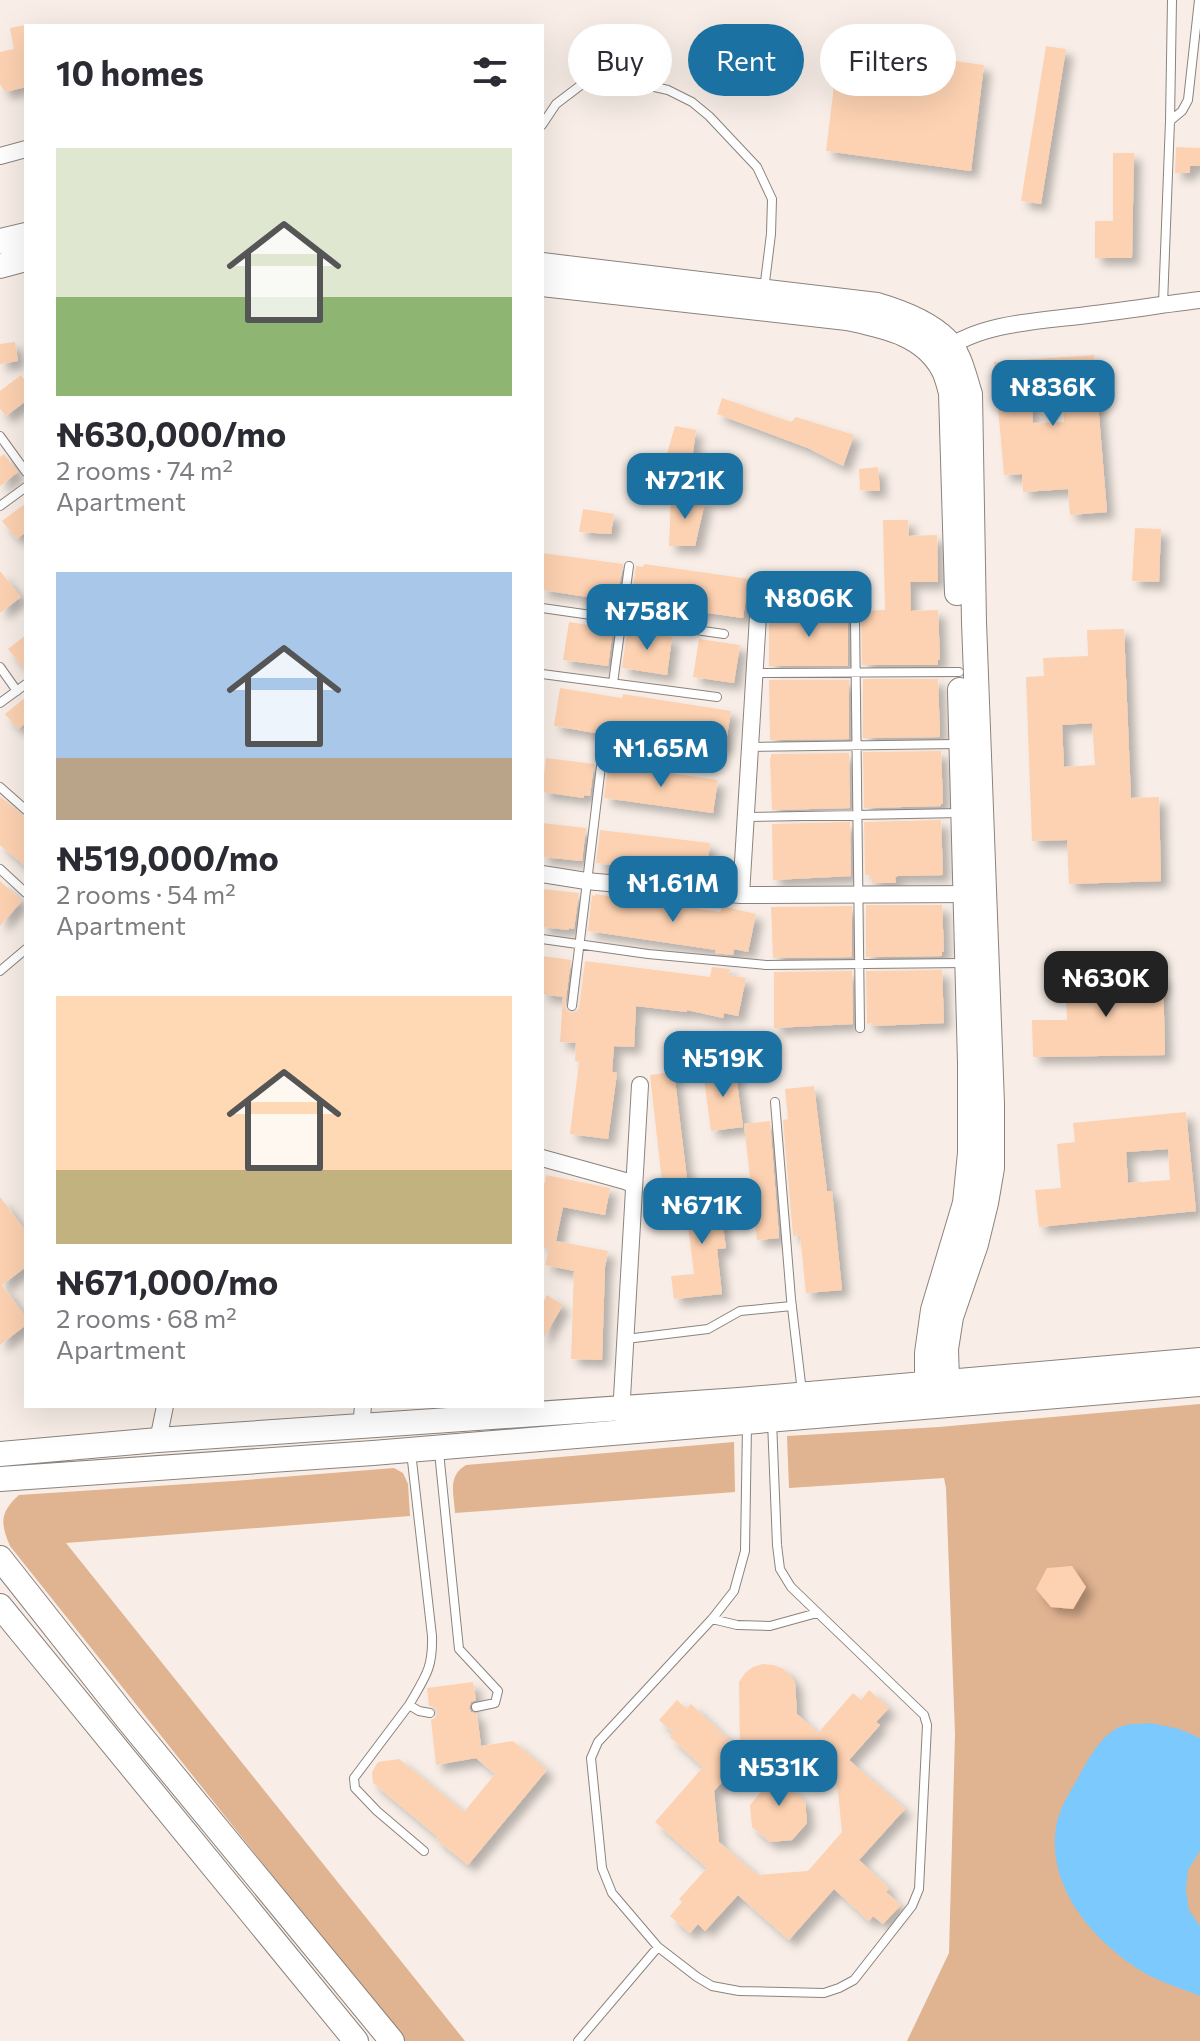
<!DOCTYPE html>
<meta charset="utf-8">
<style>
:root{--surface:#fff;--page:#f2f2f3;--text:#2b2b33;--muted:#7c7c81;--accent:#1b71a1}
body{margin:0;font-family:Commissioner,sans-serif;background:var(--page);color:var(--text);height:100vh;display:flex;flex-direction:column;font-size:30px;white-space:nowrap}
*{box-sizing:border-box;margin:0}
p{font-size:26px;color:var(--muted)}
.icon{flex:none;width:44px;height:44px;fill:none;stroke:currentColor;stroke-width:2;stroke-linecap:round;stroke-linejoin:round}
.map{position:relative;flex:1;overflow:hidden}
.side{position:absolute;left:24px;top:24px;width:520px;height:1384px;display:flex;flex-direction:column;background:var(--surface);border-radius:0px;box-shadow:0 8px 32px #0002}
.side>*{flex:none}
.banner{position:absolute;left:568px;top:24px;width:512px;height:72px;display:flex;gap:16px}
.price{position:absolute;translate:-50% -68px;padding:0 18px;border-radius:16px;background:var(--accent);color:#fff;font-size:26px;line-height:52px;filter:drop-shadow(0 2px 4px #0008)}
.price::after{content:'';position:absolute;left:50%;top:48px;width:24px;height:18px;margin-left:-12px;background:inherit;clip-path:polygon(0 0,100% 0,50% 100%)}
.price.current{background:#222;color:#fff}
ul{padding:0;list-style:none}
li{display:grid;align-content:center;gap:16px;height:424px;padding:0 32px}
li span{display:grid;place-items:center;height:248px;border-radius:0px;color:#555}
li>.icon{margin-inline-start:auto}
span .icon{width:144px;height:144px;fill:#fffc;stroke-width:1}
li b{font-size:34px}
h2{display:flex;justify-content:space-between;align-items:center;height:96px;padding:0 32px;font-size:34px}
.pill{padding:0 28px;border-radius:36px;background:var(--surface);box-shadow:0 8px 32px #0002;font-size:28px;line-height:72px}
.pill.current{background:var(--accent);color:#fff}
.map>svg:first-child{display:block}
.green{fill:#e0b391}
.water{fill:#7cc9fd}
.building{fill:#fdd2b2;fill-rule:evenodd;filter:url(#shadow)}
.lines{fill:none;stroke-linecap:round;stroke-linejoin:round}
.lane-casing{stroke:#8b837d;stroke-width:10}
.street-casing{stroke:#8b837d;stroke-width:18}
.secondary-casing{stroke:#8b837d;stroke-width:26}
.lane{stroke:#fff;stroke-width:8}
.street{stroke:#fff;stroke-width:16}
.secondary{stroke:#fff;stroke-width:24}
</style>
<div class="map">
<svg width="1200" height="2041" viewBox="0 0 1200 2041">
<defs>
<filter id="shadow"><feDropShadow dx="7" dy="7" stdDeviation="4" flood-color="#0004"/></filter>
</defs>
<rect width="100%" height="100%" fill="#f8eee7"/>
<!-- green -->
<path class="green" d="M1200,1404v637h-293l42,-88 6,-219 -9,-246 -2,-10 -155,10 -2,-52 152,-9z
M734,1442l1,50 -280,21c-1,-19 -8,-37 11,-48z
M394,1468l9,5 5,11 2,32 -344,27 399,498h-61l-394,-495c-10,-23 -10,-34 9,-51l214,-14z"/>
<!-- water -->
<path class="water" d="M1151,1723l28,6 21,9v113l-12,19 -2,20 3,20 11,16v70c-20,-8 -44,-15 -62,-27 -48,-31 -94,-86 -81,-147 4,-18 16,-34 24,-50 10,-17 24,-43 45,-47 8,-2 17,-1 25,-2z"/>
<!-- building -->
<path class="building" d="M26,25v62l-21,5 -5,-8v-32l14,-3 -4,-21z
M839,45l145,20 -13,106 -145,-20z
M1046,46l20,3 -25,155 -20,-3z
M1176,147l24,1v18h-10v7h-15z
M1113,153h21l-2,105h-37v-37h18z
M15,342l3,19 -18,3v-20z
M1094,355l13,157 -37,3 -2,-26 -45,3 -1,-18 -18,1 -10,-113zM1062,380l2,42 -31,1 -2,-41z
M21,375l5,7v19l-20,15 -6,-7v-18z
M722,398l69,24 5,-5 58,18 -11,31 -35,-18 -91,-34z
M675,426l21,4 -4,30 -25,-6z
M4,454l14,18 -18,14v-29z
M878,467l2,24 -20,-1 -1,-21z
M671,494l34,8 -10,44h-26z
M26,503v29l-9,7 -15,-18z
M583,509l31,5 -3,20 -32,-2z
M883,520h25l1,16 28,-1 1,47h-28l1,29 27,-1 2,50h-2v5h-76l-1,-54 24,-1z
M1135,528l26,1 -2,53 -27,-1z
M542,553l81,11 -6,36 -4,-1v2l-71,-11z
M644,564l105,15 -6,39 -112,-16 5,-36 7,1z
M0,571l21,26 -21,16z
M841,610l6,3 1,8v45h-79v-52z
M569,622l44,7 -5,37 -45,-6z
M1124,629l7,169 28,-1 2,84 -92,3 -2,-44 -35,1 -6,-164 18,-1 -1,-18 45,-2 -1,-26zM1092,723l3,42 -31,2 -2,-42z
M631,630l41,7 -5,38 -45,-7 5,-37z
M26,635v36l-18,-22z
M699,639l41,6 -6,38 -41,-6z
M863,679h75l2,58 -77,1z
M769,680h80v59l-79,1z
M560,688l62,10 1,-4 108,17 -6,38 -129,-20 -1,4 -41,-7z
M26,697v26l-8,6 -13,-15z
M941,751l2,53h-2v2l-77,2 -1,-56z
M849,753l1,55 -78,2 -2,-52h1v-4z
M546,758l48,6 -4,32 -6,-1v3l-42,-6z
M613,765l105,15 -5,33 -109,-15 4,-32 5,1z
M0,796l26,22v49l-26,-22z
M941,820l2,55 -45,1 -3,1 1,6h-24l-1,-8h-6l-1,-53z
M850,822l1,54 -78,4 -1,-56z
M542,823l44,5 -4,33 -40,-4z
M600,830l110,13 -4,34 -110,-14z
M0,881l22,20 -22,25z
M542,889l37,4 -5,36 -5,-1v2l-27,-3z
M595,894l125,18 2,-6 34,8 -8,38 -14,-3 -1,6 -18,-2 1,-3 -128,-19 4,-36 3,1z
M866,905h76l2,47h-2v4l-76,1z
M852,906v51l-79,1 -2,-51z
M542,956l29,4 -6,46 2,5 5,2 5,-2 2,-3 6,-47 125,16 2,-10 18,2 -2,6 18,3 -8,38 -14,-3 -1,5 -36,-8v2l-51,-6 -2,41 -20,-1 -2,26 5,1 -9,66 -38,-5 9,-72 -4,-1 1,-18 -16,-1 3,-45 -21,-3z
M942,970l2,53 -71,3 -1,-3 -5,1 -1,-53z
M852,971l1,53 -79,4v-56z
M1163,974l2,81 -132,2 -1,-37h35l-2,-44z
M735,1067l8,60 -32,4 -8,-60z
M674,1072l14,115 -25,3 -13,-115z
M814,1086l13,105h5l10,99 -36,3 -6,-58 -7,1 -10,-116 5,-1 -3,-30z
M1186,1112l10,99 -157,16 -4,-37 26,-2 -4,-44 18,-2 -2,-19zM1168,1149l2,31 -42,3 -2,-31z
M770,1121l9,117 -22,2 -13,-116z
M546,1175l64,13 -5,27 -42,-8 -7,34 52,10 -3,16 -3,93 -31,-1 3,-88 -29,-6 4,-16 -7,-1v-66l3,1z
M718,1189l8,59 -9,1 5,45 -48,5 -3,-23 23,-2 -10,-82z
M0,1197l26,34v36l-24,18 24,32v8l-26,20z
M547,1295l16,10 -21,36v-37z
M1072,1566l14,21 -13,22 -22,-2 -15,-18 11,-21z
M763,1664l10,1 9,3 8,7 5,8 2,31 21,19 35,-40 8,7 8,-10 20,18 -13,14 4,3 -31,35 56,49 -46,51 30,28 -3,4 15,13 -18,19 -10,-8 -4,5 -35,-32 -45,51 -51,-45 -33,36 -7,-7 -8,9 -20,-17 12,-14 -3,-3 28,-31 -52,-46 48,-55 -33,-30 4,-4 -15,-13 18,-20 10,9 4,-5 49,46 -1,-68 6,-9 8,-6zM798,1749l39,33 5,50 -34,39 -51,4 -38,-33 -5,-51 32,-36 -2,-2z
M473,1682l3,18 -5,2 -2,6 2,4 6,2 4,32 32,-5 34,29 -79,95 -32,-26 2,-2 -65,-54 -1,-11 6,-10 21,-3 65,53 31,-38 -19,-16 -40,7 -5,-45 5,-3 1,-6 -3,-4 -5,-1 -2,-18z
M788,1786l17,15 2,22 -15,17 -22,2 -18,-15 -2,-22 15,-18z"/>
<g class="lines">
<defs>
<path id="lane" d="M1170,121l12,-10 6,-11 11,-100
M542,125l14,-21 25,-19 22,-6 25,2 40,9 24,12 17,14 48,51 15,32 -1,35 -7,56
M1163,304l7,-183 2,-121
M0,436l26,36
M0,506l26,-19
M811,598c15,2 28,2 42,10l2,12c1,136 4,272 5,408
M542,608l182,26
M0,667l17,24
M755,673l204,-1
M542,674l175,23
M613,683l16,-117
M0,703l26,-19
M750,747l207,-3
M0,787l26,23
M746,817l215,-4
M0,869l26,24
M542,939l106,15 118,11 198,-2
M0,971l26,-22
M572,1006l29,-240
M775,1102l16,197 11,93
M626,1339l82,-10 32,-18 52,-5
M747,1425l-2,126 -11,40 -22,28 -114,123 -7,16 11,110 10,25 46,54 39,30 15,9 27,5 85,2 15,-5 15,-8 58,-74 7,-17 8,-164 -3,-10 -133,-128 -11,-18 -3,-24 -5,-124
M411,1452l21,184c1,33 -7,41 -23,69l10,6 11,2
M439,1452l20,197 39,42 -3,12 -19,4
M712,1619l25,6 33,1 47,-13
M409,1705l-55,73 1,10 22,23 47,40
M578,2041l80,-94"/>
<path id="street" d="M0,156l26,-7
M945,350c39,-29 102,-29 150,-36 35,-4 70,-10 105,-14
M542,874l44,7 155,14 234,-1
M741,895l17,-279
M542,1158l83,23 9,4
M621,1415l19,-330
M361,1427l2,-21
M158,1440l7,-34"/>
<path id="secondary" d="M0,241l26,-6
M542,265l335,40c24,7 51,17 69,35 14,13 18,36 24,54l4,228 18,482v64l-6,35 -10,41 -25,73 -5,32 1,33 4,22
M0,266l26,-7
M542,284l305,34c36,8 77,15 96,51 4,7 6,17 8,24l6,200
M927,1406v-53l6,-43 32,-107 5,-50v-90l-10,-373
M0,1454l158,-14 581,-40 461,-40
M0,1479l373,-26 827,-69
M0,1558l128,162 264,321
M0,1606l356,435"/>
</defs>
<!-- lane casing -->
<use href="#lane" class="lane-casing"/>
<!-- street casing -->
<use href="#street" class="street-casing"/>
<!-- secondary casing -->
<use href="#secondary" class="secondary-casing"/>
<!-- lane -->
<use href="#lane" class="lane"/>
<!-- street -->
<use href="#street" class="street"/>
<!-- secondary -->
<use href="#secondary" class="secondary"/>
</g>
</svg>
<b class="price" style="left:1053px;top:428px">₦836K</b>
<b class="price" style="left:685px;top:521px">₦721K</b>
<b class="price" style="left:809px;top:639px">₦806K</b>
<b class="price" style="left:647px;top:652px">₦758K</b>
<b class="price" style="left:661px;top:789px">₦1.65M</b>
<b class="price" style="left:673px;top:924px">₦1.61M</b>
<b class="price current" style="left:1106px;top:1019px">₦630K</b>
<b class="price" style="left:723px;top:1099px">₦519K</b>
<b class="price" style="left:702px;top:1246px">₦671K</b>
<b class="price" style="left:779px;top:1808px">₦531K</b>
<div class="banner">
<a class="pill">Buy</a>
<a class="pill current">Rent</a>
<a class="pill">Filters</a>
</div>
<section class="side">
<h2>10 homes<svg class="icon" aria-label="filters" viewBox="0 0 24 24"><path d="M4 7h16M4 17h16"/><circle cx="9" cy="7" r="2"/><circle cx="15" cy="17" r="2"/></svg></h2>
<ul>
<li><span style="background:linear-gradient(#dfe7d0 60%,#8fb573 0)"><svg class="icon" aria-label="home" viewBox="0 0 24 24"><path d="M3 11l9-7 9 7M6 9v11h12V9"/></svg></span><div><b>₦630,000/mo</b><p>2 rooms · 74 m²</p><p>Apartment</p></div></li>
<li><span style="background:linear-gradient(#a9c7e8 75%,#b9a48a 0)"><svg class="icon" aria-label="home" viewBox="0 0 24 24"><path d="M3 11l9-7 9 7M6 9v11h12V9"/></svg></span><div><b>₦519,000/mo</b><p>2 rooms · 54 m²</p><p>Apartment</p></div></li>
<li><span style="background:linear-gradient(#ffd9b3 70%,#c2b280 0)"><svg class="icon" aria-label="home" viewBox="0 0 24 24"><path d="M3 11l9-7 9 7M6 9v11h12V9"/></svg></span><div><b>₦671,000/mo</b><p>2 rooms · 68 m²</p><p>Apartment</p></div></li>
</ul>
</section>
</div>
